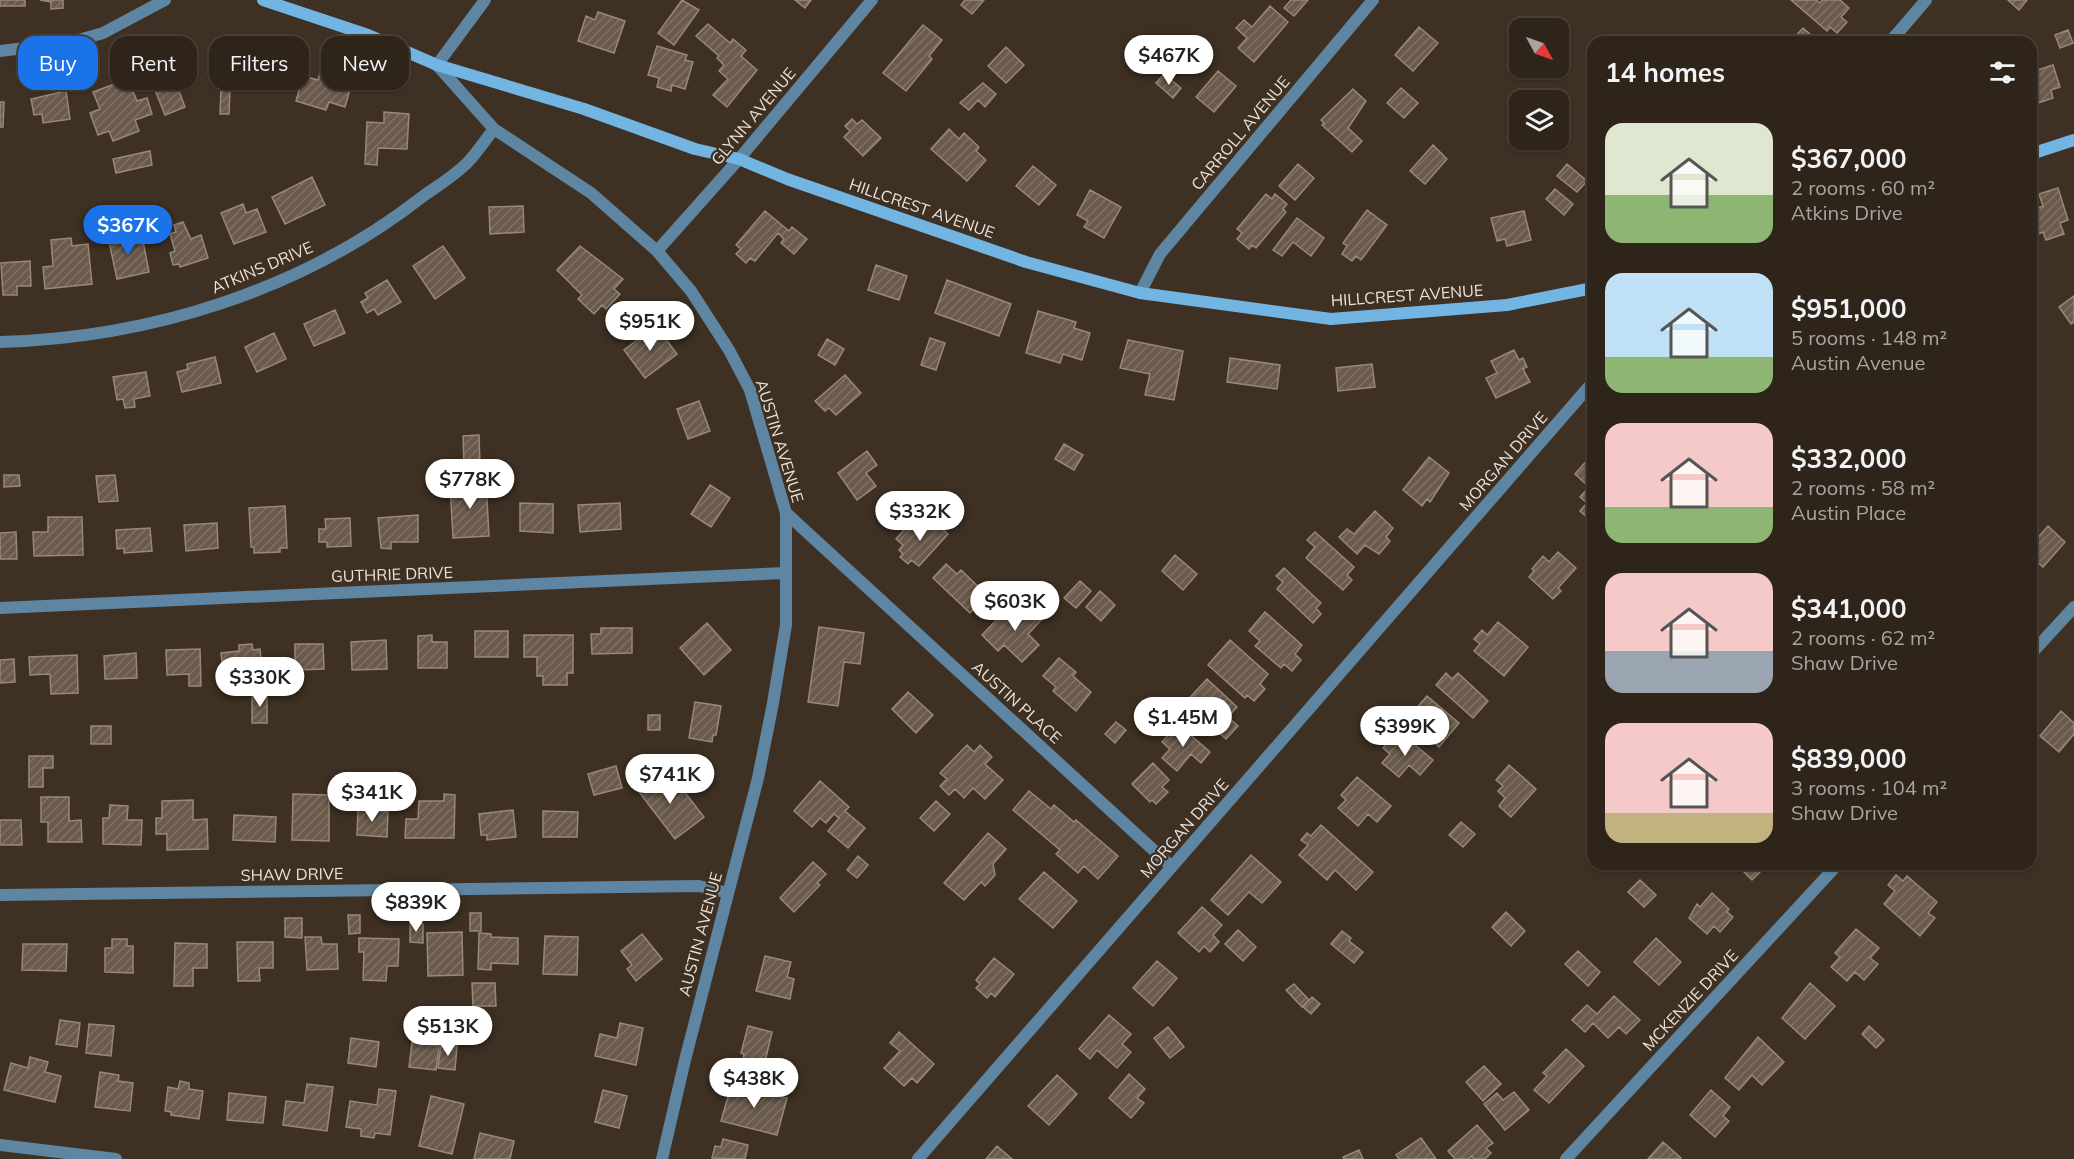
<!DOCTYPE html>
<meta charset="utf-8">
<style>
:root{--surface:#2e241a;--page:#362c23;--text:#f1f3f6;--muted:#a7a4a2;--line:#494139;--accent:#1a73e8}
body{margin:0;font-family:Mulish,sans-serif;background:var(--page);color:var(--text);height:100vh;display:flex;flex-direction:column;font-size:22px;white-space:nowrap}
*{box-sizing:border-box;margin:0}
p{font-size:20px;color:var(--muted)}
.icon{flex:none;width:33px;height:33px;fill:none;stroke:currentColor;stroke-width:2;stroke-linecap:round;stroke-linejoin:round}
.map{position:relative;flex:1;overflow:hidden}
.details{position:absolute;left:1587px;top:36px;width:450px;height:834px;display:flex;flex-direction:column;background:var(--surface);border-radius:18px;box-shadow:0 2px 4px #0004,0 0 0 2px var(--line)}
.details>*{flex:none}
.hud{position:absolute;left:18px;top:36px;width:570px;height:54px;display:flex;gap:12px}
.needle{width:39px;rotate:130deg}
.buttons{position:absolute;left:1509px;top:18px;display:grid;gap:12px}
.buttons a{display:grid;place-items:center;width:60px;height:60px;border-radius:12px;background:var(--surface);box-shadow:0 2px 4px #0004,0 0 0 2px var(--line);font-size:30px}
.price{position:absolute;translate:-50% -51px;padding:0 14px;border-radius:21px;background:#fff;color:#222;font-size:20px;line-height:39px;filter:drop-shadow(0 2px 3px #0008)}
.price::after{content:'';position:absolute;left:50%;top:36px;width:18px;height:14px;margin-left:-9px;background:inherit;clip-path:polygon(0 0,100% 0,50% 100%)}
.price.current{background:var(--accent);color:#fff}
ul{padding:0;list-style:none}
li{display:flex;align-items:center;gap:18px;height:150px;padding:0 18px}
li span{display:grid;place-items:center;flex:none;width:168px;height:120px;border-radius:18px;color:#555}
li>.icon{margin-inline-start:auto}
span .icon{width:72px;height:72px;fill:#fffc;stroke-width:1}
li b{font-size:26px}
h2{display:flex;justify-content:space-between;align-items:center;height:72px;padding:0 18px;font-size:26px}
.tag{padding:0 21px;border-radius:18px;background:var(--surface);box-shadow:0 2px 4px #0004,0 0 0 2px var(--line);font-size:21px;line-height:54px}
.tag.current{background:var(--accent);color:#fff}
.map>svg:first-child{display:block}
.building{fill:url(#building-hatch);stroke:#988877;stroke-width:1.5}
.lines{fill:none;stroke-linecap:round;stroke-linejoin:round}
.street{stroke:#5e86a2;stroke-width:12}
.secondary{stroke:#73b5e2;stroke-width:12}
.labels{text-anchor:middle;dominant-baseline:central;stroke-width:4.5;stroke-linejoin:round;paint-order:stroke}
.street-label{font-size:16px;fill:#ebe2d9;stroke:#3e3022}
</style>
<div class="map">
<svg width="2074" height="1159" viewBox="0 0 2074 1159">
<defs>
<pattern id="building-hatch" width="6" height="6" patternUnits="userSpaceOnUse" patternTransform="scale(1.5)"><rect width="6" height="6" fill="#6a5a4b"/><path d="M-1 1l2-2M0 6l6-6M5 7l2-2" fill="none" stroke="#7f7164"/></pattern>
</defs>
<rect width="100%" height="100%" fill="#3e3022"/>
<!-- building -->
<path class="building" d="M0,0h25v6h-25z
M40,0h23v8l-12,1v-7z
M682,0l17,10 -25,35 -16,-12z
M795,0h16l-6,8z
M965,0h19l-12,14 -11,-9z
M1291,0h17l-14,16 -10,-8z
M1791,0h25l4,3 2,-3h18l9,8 -8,9 6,5 -10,11 -7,-6 -3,4z
M2008,0h19l-8,10z
M1270,6l18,16 -34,40 -16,-14 9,-10 -11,-10 8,-8 8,7z
M598,12l27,9 -11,32 -36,-12 8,-25 9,4z
M708,24l22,19 3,-4 13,11 -5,6 16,14 -30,37 -14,-12 15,-16 -9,-8 5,-6 -7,-7 2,-2 -23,-20z
M923,25l19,15 -13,16 3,3 -26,32 -23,-18z
M1419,27l19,16 -25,28 -18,-16z
M1803,28l16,14h-29z
M2068,30l5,13 -13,5 -5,-13z
M657,46l30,9 -2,5 8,2 -8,27 -13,-4 -1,6 -14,-4 2,-9 -11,-3z
M1006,47l18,18 -18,18 -18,-17z
M178,52l11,26 -13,5 9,24 -20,8 -20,-50z
M241,52l27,6 -5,26 -26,-5 2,-10 -7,-1 2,-12 6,1z
M2053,65l7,22 -9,3 2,8 -18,6 -4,-13v-19z
M321,70l31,12 -7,25 -16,-5 -3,8 -30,-9 7,-25 15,4z
M1218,71l18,15 -22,26 -18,-15z
M1164,74l17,14 -8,10 -17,-15z
M128,79l9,22 10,-3 5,16 -17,6 4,11 -26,10 -4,-10 -11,4 -8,-22 10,-4 -7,-17z
M983,83l13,11 -11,13 -7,-7 -9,10 -9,-7z
M1401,88l17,15 -14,15 -17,-15z
M221,89h9l-1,25h-9z
M1353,89l13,12 -18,27 14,13 -10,11 -30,-27 2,-2 -3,-3z
M66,91l4,28 -27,4 -1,-9 -8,1 -3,-16z
M0,102h4l-1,25h-3z
M384,112l25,2 -2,35 -29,-1 -1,17 -12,-1 2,-42 17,1z
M852,119l5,5 5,-4 19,18 -18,18 -19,-19 6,-6 -5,-5z
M949,129l10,10 5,-6 15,14 -3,4 10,9 -19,21 -36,-32z
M1433,145l14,14 -22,25 -15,-13z
M150,151l2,14 -36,8 -3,-14z
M1298,164l16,14 -19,22 -16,-14z
M1567,164l20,17 -10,11 -20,-16z
M1033,166l23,19 -17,20 -23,-19z
M312,177l13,28 -40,19 -13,-27z
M2058,188l10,32 -8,3 4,11 -18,6 -3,-8 -12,5v-27l12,-4 -4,-12z
M1555,189l18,15 -9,11 -18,-16z
M1090,190l31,17 -17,31 -20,-11 4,-6 -11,-6z
M1266,194l6,5 3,-5 12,10 -4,5 3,3 -30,36 -4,-3 -3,4 -12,-10 5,-6 -5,-4z
M243,204l3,9 11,-4 9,23 -32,12 -13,-31z
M523,206l1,26 -34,2 -1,-27z
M1367,210l20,15 -26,35 -5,-4 -4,5 -10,-7 5,-8 -4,-3z
M765,211l24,20 3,-4 15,12 -13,15 -13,-11 3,-4 -6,-6 -23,28 -5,-3 -4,5 -10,-9 5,-5 -5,-4z
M1524,211l7,29 -24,6 -2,-7 -8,2 -6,-23z
M1297,218l27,20 -13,18 -18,-14 -11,14 -9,-6z
M183,222l8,17 10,-4 7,23 -28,9 -1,-3 -6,1 -3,-12 5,-2 -5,-17 6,-2 -2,-7z
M119,234l2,7 21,-5 7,36 -32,7 -9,-42z
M71,238l1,8 16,-2 4,40 -47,5 -2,-22 10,-1 -2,-26z
M443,246l22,32 -30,21 -22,-33z
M580,246l43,33 -9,10 6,5 -14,15 -4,-4 -8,9 -16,-15 4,-4 -25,-25z
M30,261l1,25h-14v9h-14l-2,-32z
M876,265l31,11 -8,24 -31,-10z
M387,280l14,22 -23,13 -4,-6 -7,4 -6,-11 7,-4 -3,-5z
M947,280l64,24 -12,32 -64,-23z
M2074,296v26l-3,2 -12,-17z
M335,310l10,23 -31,13 -10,-22z
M1038,311l38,11 -2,6 16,5 -8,27 -19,-6 -3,9 -34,-10z
M656,326l21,28 -32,24 -21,-28z
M274,333l12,26 -29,13 -12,-25z
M930,338l15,5 -9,27 -15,-5z
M827,339l17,10 -9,16 -17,-10z
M1128,340l55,11 -9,49 -29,-5 5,-21 -30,-6z
M1514,350l5,10 4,-2 4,9 -4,2 7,13 -34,16 -10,-20 11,-5 -6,-12z
M215,357l6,26 -39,9 -5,-20 11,-3 -1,-5z
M1230,358l50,7 -3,24 -50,-7z
M1372,364l3,23 -37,4 -2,-23z
M146,372l4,24 -16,3 1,8 -10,1 -2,-9 -6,1 -4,-23z
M845,375l16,18 -25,22 -7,-7 -4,3 -10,-10z
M699,401l11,30 -22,8 -11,-30z
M479,435l1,30 -16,1 -1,-30z
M1064,444l19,11 -9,15 -19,-11z
M867,451l10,14 -11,8 10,13 -19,14 -19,-27z
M1429,457l20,16 -19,29 -3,-3 -5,7 -19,-16z
M1589,458l4,4v61l-13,-12 7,-8 -7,-6 9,-10 -14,-13z
M4,475h15l1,11 -16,1z
M115,475l3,26 -19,1 -3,-26z
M486,482l3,54 -36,2 -3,-54z
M710,485l20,13 -19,29 -20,-13z
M520,503l33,1v29l-33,-2z
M620,503l1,26 -41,3 -2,-27z
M285,506l2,42h-7v4l-26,1v-6h-3l-2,-39z
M1375,511l18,17 -7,9 4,4 -11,13 -14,-9 -8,9 -18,-17 8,-8 7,5z
M418,515v27h-27v7l-10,-1 -3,-30z
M48,517h34l1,38 -49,1 -1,-24h15z
M350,518l1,28 -24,1v-5h-8v-13h7l-1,-10z
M931,519l17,15 -29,32 -8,-6 -3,4 -8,-7 3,-3 -4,-4 4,-5 -7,-6 14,-16 9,9z
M217,523l1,25 -32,3 -2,-26z
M2048,526l17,16 -22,25 -12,-10v-19l4,3z
M150,528l2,23 -28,2v-5l-7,1 -1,-19z
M16,532l1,27h-17v-26z
M1315,532l39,35 -7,8 5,5 -9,10 -37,-32 9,-11 -8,-7z
M1558,552l18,16 -18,20 3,3 -8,8 -24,-22 5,-6 -2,-2 11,-13 6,6z
M1175,555l22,19 -14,16 -21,-19z
M946,564l11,10 4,-4 26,25 -17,18 -37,-35z
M1284,568l37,35 -5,5 5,6 -8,9 -36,-34 6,-7 -7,-6z
M1080,581l11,10 -15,17 -12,-10z
M1100,591l15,14 -14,16 -15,-14z
M1030,603l14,14 -16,17 11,11 -17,17 -18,-17 -6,6 -16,-16 23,-24 4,4 6,-5 4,4z
M1265,612l37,33 -7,9 6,6 -9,11 -8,-7 -3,4 -26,-22 5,-5 -11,-10z
M1498,622l30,25 -24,29 -30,-25 6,-7 -6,-5 8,-9 5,5z
M707,623l24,27 -27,25 -24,-27z
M819,627l45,6 -4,31 -16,-2 -6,44 -30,-4z
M601,628h31v25l-40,1 -1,-20h10z
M475,631h33v26h-33z
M432,635v7h15v26h-29v-32z
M524,635h49v38h-6v12h-24v-9h-6v-19h-13z
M386,640l1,29 -35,1 -1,-28z
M1230,640l38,34 -8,10 5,5 -11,12 -7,-6 -2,3 -37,-33z
M252,644l1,6 7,-1 3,26 -13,1 2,12 -27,2 -4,-37 18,-2v-6z
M295,644h28l1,25 -29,1z
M200,649l1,37h-12v-12l-22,1 -1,-25z
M136,653l1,25 -32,1 -1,-23z
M77,655l1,38 -27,1 -1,-20 -20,1 -1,-18z
M1059,658l17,14 -3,4 18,16 -15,19 -23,-20 3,-4 -13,-11z
M14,659l1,23 -15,1v-23z
M1446,673l6,6 6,-6 30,28 -15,17 -37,-33z
M1207,679l30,28 -9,10 10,9 -12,13 -9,-8 -4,4 -31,-29z
M252,692h15v31h-15z
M908,692l25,23 -17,18 -24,-24z
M1427,696l32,27 -20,24 -32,-28z
M695,702l26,4 -5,29h-3l-1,7 -23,-4z
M2061,711l13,12v11l-15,18 -19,-16z
M648,715h12v15h-12z
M1116,722l10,8 -11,13 -10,-9z
M1178,724l32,28 -9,11 -10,-9 -14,17 -15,-13 8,-9 -8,-7z
M91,726h20v18h-20z
M1403,735l30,25 -13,15 -11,-10 -10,12 -17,-14 8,-9 -7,-6 7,-9 6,5z
M967,745l7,7 6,-7 12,12 -7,7 18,16 -18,19 -12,-11 -9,10 -9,-9 -6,6 -9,-9 7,-7 -7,-6z
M29,756h24v12h-10v19h-14z
M1153,763l16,17 -7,7 6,5 -12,12 -4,-4 -2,2 -18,-18z
M1509,765l27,24 -25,28 -12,-11 6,-8 -7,-7 5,-5 -7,-6z
M616,766l6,22 -28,7 -6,-21z
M656,774l8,10 9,-7 31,40 -29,22 -39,-51z
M1357,777l34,29 -14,16 -9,-8 -10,12 -20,-18 8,-8 -5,-5z
M820,781l29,26 -4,4 20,17 -17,20 -20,-17 11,-13 -5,-4 -8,9 -6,-5 -8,9 -18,-16z
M1029,791l22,18 3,-4 20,17 2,-2 42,36 -20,23 -14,-13 -6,7 -22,-19 4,-4 -47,-40z
M293,794l36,1v46l-37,-1z
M444,794l11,1 -1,43h-49l1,-19h12l1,-18h25z
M41,797h28v24l12,-1 1,22h-34v-20h-7z
M193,800v20l14,-1 1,30 -41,1v-16h-11v-16h6v-17z
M936,801l14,13 -16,17 -14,-13z
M110,805l18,1 -1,14h15l-1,25 -38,-1v-26h6z
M358,809l30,3 -1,25 -30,-2z
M513,810l3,27 -29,3v-5h-6l-2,-21z
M543,811l35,1 -1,25h-34z
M234,815l42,2 -1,25 -42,-2z
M0,820h21l1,25h-22z
M1461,822l14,12 -12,13 -14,-12z
M1321,825l52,47 -17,18 -21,-20 -8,10 -28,-25 9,-10 -7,-5 6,-7 4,3z
M988,833l18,16 -13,15 2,11 -10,11 -4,-4 -17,18 -20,-17z
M1251,855l30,27 -19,21 -13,-11 -21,23 -17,-15z
M858,856l10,9 -11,13 -10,-8z
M813,862l13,12 -9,9 3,2 -26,27 -14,-14z
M1736,864h32l-16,16z
M1044,872l33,29 -24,27 -34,-29z
M1896,875l7,6 4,-5 30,26 -9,11 7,5 -15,18 -36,-32 11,-13 -7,-6z
M1640,880l16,15 -12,12 -16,-15z
M1712,893l17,16 -2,3 6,5 -13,15 -6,-6 -7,8 -18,-16 8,-14 3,3z
M1202,907l20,18 -9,10 6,7 -9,10 -6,-6 -5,6 -21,-19z
M1506,912l19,19 -14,15 -19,-19z
M470,913h11v18h-11z
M348,915h12v18l-11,1z
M285,918h17v20l-17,-1z
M410,923l13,1v19l-13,-1z
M1856,929l23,19 -9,10 8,6 -14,16 -9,-8 -8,9 -16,-14 9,-10 -5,-4z
M1238,930l18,17 -13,14 -18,-17z
M1342,931l9,7 -2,3 14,11 -9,11 -23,-19z
M462,932l1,43 -35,1 -1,-43z
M479,933l12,1v3l27,1v26l-27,-1v7l-13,-1z
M642,934l20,25 -26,22 -9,-12 5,-4 -11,-14z
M545,936l33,1 -1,38 -34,-1z
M305,937h16l1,7h15l1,25 -31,1z
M359,938l40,1 -1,27h-11l-1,15 -23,-1 1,-28h-5z
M1656,938l25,24 -22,23 -25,-23z
M112,939h15v7h6v27l-28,-1v-24h7z
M237,942h36v26h-14l1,13h-22z
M175,943l32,1v24h-14v18h-19z
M23,944h44l-1,27 -44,-1z
M1578,951l22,21 -12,14 -23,-22z
M765,956l26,6 -4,15 7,2 -4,20 -34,-8z
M994,958l20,16 -19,23 -4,-4 -4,5 -11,-10 4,-4 -4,-4z
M1157,961l20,17 -24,28 -20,-18z
M472,983h23l1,23h-23z
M1810,983l25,23 -30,33 -23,-21z
M1294,984l15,16 -7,7 -16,-17z
M1614,996l26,24 -14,14 -7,-7 -11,11 -15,-15 -8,9 -13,-12 15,-15 10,9z
M1312,997l8,7 -9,10 -8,-7z
M1109,1015l22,19 -9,10 9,8 -14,16 -20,-18 -7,9 -11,-10z
M60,1020l20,3 -3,24 -21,-3z
M620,1023l23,5 -7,37 -41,-9 5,-22 17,4z
M89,1024l25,2 -3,30 -25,-3z
M748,1026l24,6 -9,38 -21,-5 2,-11 -3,-1z
M1869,1026l15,14 -8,8 -14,-14z
M1168,1027l16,20 -14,11 -16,-20z
M899,1032l35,32 -17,19 -5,-5 -8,8 -20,-18 16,-17 -10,-8z
M1758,1037l26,25 -22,23 -10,-10 -13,15 -14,-12z
M351,1038l28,4 -3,25 -28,-4z
M412,1042l27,4 -3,24 -27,-3z
M441,1044l16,2 -2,24 -17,-2z
M1566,1049l18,17 -35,37 -15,-13 13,-14 -4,-3z
M30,1057l18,5 -3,10 16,4 -6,26 -51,-12 7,-27 17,5z
M1484,1066l17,18 -18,17 -17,-19z
M100,1072l19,3 -1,6 15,2 -3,28 -35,-4z
M1129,1074l16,15 -8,9 7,5 -13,15 -22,-20z
M1057,1075l20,19 -28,31 -21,-19z
M180,1081l9,2v6l14,2 -4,28 -28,-4v-3l-6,-1 3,-24 10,2z
M732,1083l55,15 -10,37 -56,-14z
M307,1084l26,3 -6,44 -44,-6 3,-24 18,2z
M379,1089l17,2 -6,44 -15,-2 -1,5 -13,-2v-7l-15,-2 4,-26 27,4z
M603,1090l24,6 -8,32 -24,-6z
M1711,1090l19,17 -7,9 6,5 -14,16 -25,-22z
M1514,1092l15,18 -24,20 -21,-26 13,-11 6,7z
M229,1093l37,4 -3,26 -36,-3z
M431,1096l33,8 -12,50 -33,-8z
M1477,1125l16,18 -7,5 5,5 -6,6h-11l-2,-3 -3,3h-14l-7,-8z
M480,1133l34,8 -4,18h-36z
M1421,1138l15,21h-37l-3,-4z
M723,1139l25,6 -3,14 -33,-1 3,-12 6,1z
M1663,1142l18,16 -1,1h-32z
M997,1146l15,13h-26z
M1359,1150l4,9h-19l-1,-2z"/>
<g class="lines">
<!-- street -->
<path class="street" d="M485,0l-48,65 57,64 97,64 66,58 34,40 38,59 21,40 36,123v112l-13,78 -15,75 -73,282 -23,99
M1890,42l36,-42
M0,51l72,-9 31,-9 62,-33
M657,251l82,-92 133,-159
M1140,293l20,-39 213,-254
M0,342c150,-4 303,-52 422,-145 15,-11 34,-22 47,-36 9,-10 17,-22 25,-32
M786,513l386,354
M0,608l785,-35
M2031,654l43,-47
M0,895l699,-9 29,7
M0,1145l116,14
M918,1159l675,-777
M1566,1159l272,-295"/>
<!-- secondary -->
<path class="secondary" d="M263,0l105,35 69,30 147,44 111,40 44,10 48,20 239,83 114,31 191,26 176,-14 86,-17
M2031,154l43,-14"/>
</g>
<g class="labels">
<!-- street labels -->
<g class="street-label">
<text transform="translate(753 116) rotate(-50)">GLYNN AVENUE</text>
<text transform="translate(1240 133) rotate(-50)">CARROLL AVENUE</text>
<text transform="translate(922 208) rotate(19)">HILLCREST AVENUE</text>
<text transform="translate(262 267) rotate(-23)">ATKINS DRIVE</text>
<text transform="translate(1407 295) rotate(-4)">HILLCREST AVENUE</text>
<text transform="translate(780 441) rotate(73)">AUSTIN AVENUE</text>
<text transform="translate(1503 461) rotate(-49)">MORGAN DRIVE</text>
<text transform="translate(392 574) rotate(-2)">GUTHRIE DRIVE</text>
<text transform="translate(1017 702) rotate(42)">AUSTIN PLACE</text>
<text transform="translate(1184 828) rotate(-49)">MORGAN DRIVE</text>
<text transform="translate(292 874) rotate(-1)">SHAW DRIVE</text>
<text transform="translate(700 934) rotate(-75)">AUSTIN AVENUE</text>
<text transform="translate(1690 1000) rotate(-47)">MCKENZIE DRIVE</text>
</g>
</g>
</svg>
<div class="buttons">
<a><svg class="needle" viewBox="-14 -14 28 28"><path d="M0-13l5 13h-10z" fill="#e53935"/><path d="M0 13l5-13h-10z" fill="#a7a4a2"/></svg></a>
<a><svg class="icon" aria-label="layers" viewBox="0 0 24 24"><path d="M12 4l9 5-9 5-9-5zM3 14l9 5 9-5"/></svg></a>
</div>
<b class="price" style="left:1169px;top:86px">$467K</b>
<b class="price current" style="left:128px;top:256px">$367K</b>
<b class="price" style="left:650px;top:352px">$951K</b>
<b class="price" style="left:470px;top:510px">$778K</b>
<b class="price" style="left:920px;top:542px">$332K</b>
<b class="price" style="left:1015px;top:632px">$603K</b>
<b class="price" style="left:260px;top:708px">$330K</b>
<b class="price" style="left:1183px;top:748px">$1.45M</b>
<b class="price" style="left:1405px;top:757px">$399K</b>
<b class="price" style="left:670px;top:805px">$741K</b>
<b class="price" style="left:372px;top:823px">$341K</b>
<b class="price" style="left:416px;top:933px">$839K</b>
<b class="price" style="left:448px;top:1057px">$513K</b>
<b class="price" style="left:754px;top:1109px">$438K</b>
<div class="hud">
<a class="tag current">Buy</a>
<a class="tag">Rent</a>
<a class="tag">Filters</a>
<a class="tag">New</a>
</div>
<section class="details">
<h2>14 homes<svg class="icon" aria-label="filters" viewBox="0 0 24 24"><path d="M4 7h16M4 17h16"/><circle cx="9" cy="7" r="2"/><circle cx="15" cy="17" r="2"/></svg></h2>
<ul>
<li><span style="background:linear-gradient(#dfe7d0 60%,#8fb573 0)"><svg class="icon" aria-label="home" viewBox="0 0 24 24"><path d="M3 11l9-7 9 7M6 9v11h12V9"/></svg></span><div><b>$367,000</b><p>2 rooms · 60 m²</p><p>Atkins Drive</p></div></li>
<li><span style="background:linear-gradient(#bfe0f5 70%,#8fb573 0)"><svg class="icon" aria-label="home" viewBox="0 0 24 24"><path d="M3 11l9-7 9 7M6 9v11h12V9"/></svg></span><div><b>$951,000</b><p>5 rooms · 148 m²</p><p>Austin Avenue</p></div></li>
<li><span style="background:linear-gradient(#f6c9c9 70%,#8fb573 0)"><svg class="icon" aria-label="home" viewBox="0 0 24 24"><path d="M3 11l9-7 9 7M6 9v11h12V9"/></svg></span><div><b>$332,000</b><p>2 rooms · 58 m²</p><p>Austin Place</p></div></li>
<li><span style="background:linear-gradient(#f6c9c9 65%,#9aa5b1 0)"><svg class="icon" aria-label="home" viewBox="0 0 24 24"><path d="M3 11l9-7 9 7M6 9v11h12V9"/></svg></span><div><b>$341,000</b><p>2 rooms · 62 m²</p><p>Shaw Drive</p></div></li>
<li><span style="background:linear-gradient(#f6c9c9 75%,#c2b280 0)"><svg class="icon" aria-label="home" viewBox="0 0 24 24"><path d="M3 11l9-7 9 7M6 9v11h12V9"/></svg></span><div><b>$839,000</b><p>3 rooms · 104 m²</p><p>Shaw Drive</p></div></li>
</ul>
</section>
</div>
